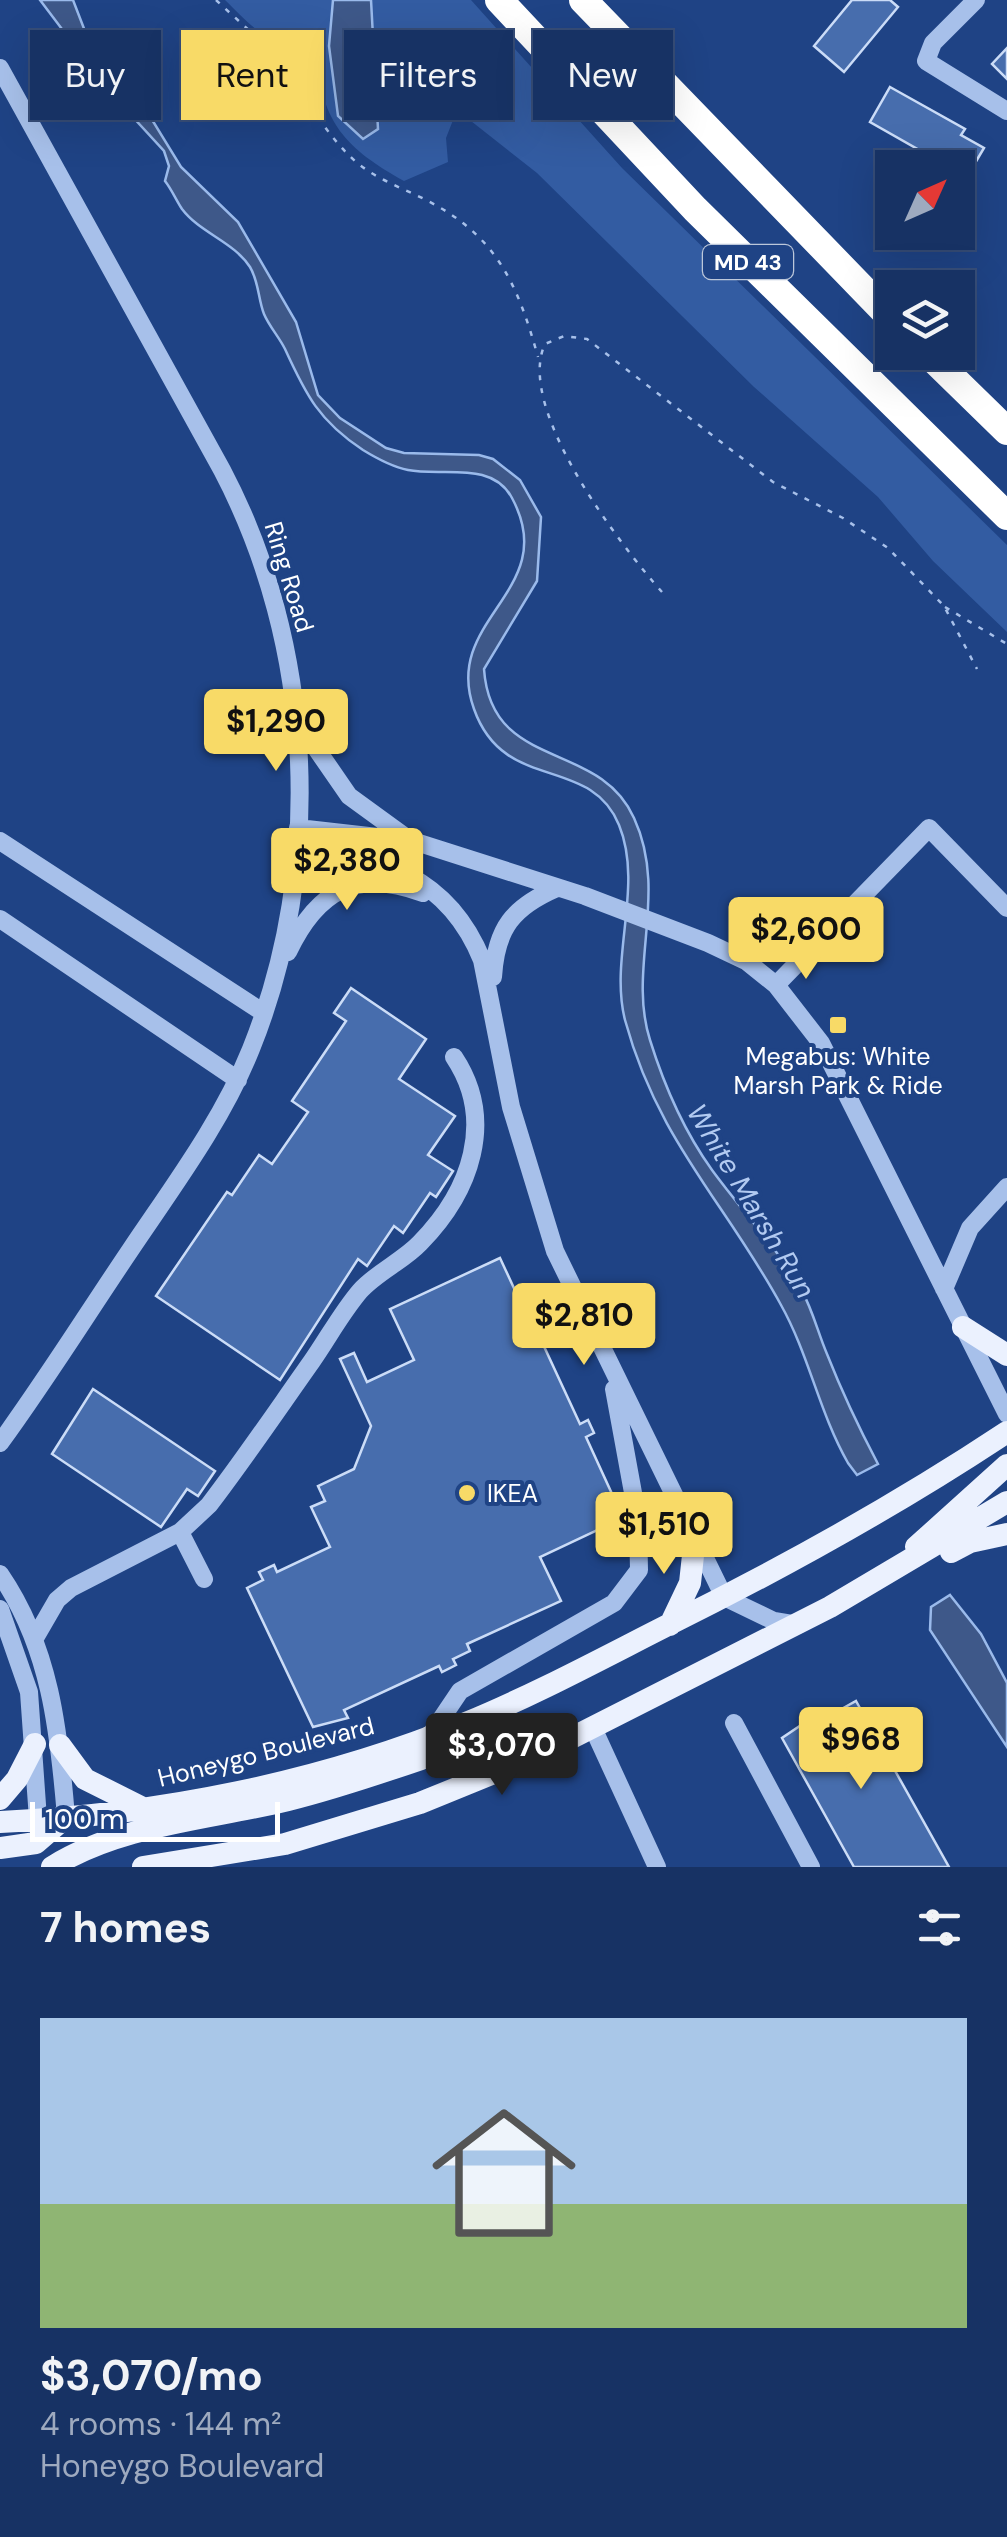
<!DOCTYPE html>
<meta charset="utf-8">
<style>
:root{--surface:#173264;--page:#243e6d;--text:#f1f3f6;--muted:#9eaabf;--line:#364d78;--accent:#f8da67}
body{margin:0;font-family:"DM Sans",sans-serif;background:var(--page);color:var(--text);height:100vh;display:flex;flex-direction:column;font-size:38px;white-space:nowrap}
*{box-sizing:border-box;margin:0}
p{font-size:32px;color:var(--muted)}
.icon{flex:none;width:55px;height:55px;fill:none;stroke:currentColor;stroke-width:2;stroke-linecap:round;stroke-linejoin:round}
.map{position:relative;height:1867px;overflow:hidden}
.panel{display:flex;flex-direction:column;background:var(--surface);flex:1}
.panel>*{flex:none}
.banner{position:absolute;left:30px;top:30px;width:948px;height:90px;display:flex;gap:20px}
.needle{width:65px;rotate:45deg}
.tools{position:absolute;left:875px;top:150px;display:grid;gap:20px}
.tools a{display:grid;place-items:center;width:100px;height:100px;border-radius:0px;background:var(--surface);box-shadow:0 10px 40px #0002,0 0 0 2px var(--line);font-size:50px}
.scale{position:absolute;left:30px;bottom:25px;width:250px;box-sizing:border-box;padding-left:10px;border:5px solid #fff;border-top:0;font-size:28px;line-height:35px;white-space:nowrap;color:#fff;-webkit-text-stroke:8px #1f4385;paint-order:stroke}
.price{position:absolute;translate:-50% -85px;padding:0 22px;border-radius:10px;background:var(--accent);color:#111;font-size:32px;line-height:65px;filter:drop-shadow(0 2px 5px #0008)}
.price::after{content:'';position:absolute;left:50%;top:60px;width:30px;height:22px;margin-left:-15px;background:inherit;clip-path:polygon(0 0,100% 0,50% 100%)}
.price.current{background:#222;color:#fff}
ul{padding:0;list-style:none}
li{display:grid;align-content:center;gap:20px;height:530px;padding:0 40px}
li span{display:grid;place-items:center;height:310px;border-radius:0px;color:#555}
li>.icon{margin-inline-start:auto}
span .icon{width:180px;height:180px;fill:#fffc;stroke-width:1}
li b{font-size:42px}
h2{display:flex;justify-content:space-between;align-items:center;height:120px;padding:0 40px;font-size:42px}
.tag{padding:0 35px;border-radius:0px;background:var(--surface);box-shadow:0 10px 40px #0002,0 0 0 2px var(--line);font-size:35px;line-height:90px}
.tag.current{background:var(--accent);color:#111}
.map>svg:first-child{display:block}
.green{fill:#335ca2}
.water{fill:#3e5889;stroke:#9abaeb;stroke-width:2.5}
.building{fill:#476dad;stroke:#cbdcf7;stroke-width:2.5}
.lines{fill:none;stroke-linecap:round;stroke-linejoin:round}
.path{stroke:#a7c0ea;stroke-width:2.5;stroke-dasharray:5 8;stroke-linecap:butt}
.minor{stroke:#a7c0ea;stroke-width:18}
.major{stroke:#ebf1fe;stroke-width:22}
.highway{stroke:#fff;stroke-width:28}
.poi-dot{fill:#f8da67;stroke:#1f4385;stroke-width:4}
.labels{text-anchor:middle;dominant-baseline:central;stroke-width:8;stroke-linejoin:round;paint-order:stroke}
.shield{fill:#1f4385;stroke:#bcc7da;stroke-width:2.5}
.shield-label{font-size:22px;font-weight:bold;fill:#fff}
.street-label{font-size:25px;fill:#fff;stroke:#1f4385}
.poi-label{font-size:25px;fill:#fff;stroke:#1f4385}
.water-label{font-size:28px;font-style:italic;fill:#b2caf1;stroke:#1f4385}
</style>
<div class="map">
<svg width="1007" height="1867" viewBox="0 0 1007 1867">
<rect width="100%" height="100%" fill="#1f4385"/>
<!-- green -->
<path class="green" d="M225,0h108l-4,46 9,70 40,12 -7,-128h100l151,168 385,377v87l-74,-71 -55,-64 -124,-110 -217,-214 -80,-63 -11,28 2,24 -44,19c-57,-32 -83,-58 -87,-125l-20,-16c-30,8 -52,-21 -72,-40z"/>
<!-- water -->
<path class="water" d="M40,0h33l15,39 44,48 49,80 57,55 58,100 22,73 22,23 46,30 18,5 75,2 14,4 27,21 21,37 -4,64 -53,88c7,103 115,70 150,149 35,76 -7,150 16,222 14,45 34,91 62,130 30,41 64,76 90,121 11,20 16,42 25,63 15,38 32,74 51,110l-21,11 -9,-12c-29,-51 -39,-108 -67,-158 -56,-103 -123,-164 -156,-285 -16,-62 19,-134 -6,-195 -29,-71 -115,-31 -145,-116 -33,-91 88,-118 38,-211 -20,-38 -70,-21 -104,-28 -15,-3 -32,-12 -45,-20 -44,-29 -57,-55 -78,-101 -6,-12 -16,-23 -21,-35 -6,-15 -5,-32 -14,-47 -16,-25 -50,-34 -68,-58 -6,-9 -10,-19 -17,-28l4,-15 -5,-15 -56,-61z
M333,0h38l7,129 -15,10 -25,-23 -9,-70z
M950,1595l31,39 26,49v64l-77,-117 1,-23z"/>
<!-- building -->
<path class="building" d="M852,0h38l8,7 -54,65 -30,-26z
M1007,48v31l-15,-15z
M890,87l75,42 -4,6 23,13 -13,22 -18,-10 -9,4 -74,-42z
M351,988l75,51 -27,40 56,37 -27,39 25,16 -17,26 -6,-4 -27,40 -9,-7 -27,40 -9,-7 -78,121 -124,-84 71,-104 5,3 27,-40 13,9 36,-52 -16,-11 54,-80 -12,-8z
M500,1258l19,41 10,-5 8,16 -8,4 51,110 8,-4 6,13 -8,4 37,81 -83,39 21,44 -94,43 3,7 -17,8 3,6 -14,7 -3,-6 -95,44 4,8 -35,9 -66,-139 16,-8 -4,-8 15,-7 3,7 53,-25 -19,-40 14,-6 -7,-15 36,-17 17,-43 -31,-67 14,-6 13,29 47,-22 -24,-51z
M93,1389l122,82 -17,25 -11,-7 -26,38 -109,-73z
M856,1701l93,166h-95l-72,-129 43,-29 4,7z"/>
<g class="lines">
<!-- path -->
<path class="path" d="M216,0c22,21 46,40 65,64 25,32 43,69 74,97 22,19 48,27 73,40 70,36 90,85 110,156
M662,592c-42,-47 -147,-184 -117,-248l19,-8 23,3 186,143 70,36 45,30 56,58 33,63
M945,607l62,37"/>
<!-- minor -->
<path class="minor" d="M976,0l-43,43 -7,18 81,50
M0,68l222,402c92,175 103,395 29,579 -29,72 -77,136 -120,200 -44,65 -85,131 -131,194
M300,725l49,71 55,40
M298,828l115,13 172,55 123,47 38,18 30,24 45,58 186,371
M0,841l264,172
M297,849c83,6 151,27 185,111l29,147 44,144 169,346 50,24 24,4
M0,919l238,161
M288,952c30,-63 69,-83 135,-59
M493,977c3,-49 20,-70 64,-89
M776,985l153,-157 78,80
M944,1289l26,-61 37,-41
M180,1532l24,47
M0,1574c50,73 59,156 66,243
M0,1609l29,83 9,127
M35,1638l22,-38 14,-12 109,-56 29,-27c36,-47 69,-96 103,-144 16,-23 30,-49 48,-70 17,-19 43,-30 60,-48 51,-52 76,-123 34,-186
M734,1723l77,144
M593,1728l64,139
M429,1737l31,-46 154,-88 25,-33 -1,-50 -24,-131"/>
<!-- major -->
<path class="major" d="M963,1327l44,28
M916,1547l91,-82
M951,1552l19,-10 37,-8
M670,1625l20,-42 5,-46
M60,1745l25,34 56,28
M0,1799l17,-20 18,-35
M0,1822c158,-7 319,-39 466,-99 68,-28 133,-63 198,-96 119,-59 233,-122 343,-195
M0,1848l36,-5 30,-26
M52,1867c69,-43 159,-48 236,-67 45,-11 89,-26 133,-41l8,-22
M143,1867l142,-23 135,-41 118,-48 292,-148 177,-105"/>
<!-- highway -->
<path class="highway" d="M499,0l196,209 312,307
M583,0l309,319
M926,352l81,79"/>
</g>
<!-- markers -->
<g class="poi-dot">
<rect x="828" y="1015" width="20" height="20" rx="5"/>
<circle cx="467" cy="1493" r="10"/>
</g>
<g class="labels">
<!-- shield labels -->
<rect class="shield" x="703" y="245" width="90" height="34" rx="8"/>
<g class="shield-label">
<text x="748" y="262">MD 43</text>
</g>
<!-- street labels -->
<g class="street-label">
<text transform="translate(289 577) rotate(73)">Ring Road</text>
<text transform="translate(266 1752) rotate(-14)">Honeygo Boulevard</text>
</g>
<!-- poi labels -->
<g class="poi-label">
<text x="838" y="1056">Megabus: White<tspan x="838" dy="29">Marsh Park &amp; Ride</tspan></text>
<text x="487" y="1493" text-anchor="start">IKEA</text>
</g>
<!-- water labels -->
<g class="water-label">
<text transform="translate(751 1201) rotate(59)">White Marsh Run</text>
</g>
</g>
</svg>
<div class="tools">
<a><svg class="needle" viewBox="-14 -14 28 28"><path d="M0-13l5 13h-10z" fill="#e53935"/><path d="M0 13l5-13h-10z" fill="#9eaabf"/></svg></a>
<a><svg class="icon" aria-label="layers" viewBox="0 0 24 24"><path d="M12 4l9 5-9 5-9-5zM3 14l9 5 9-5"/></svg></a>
</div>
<div class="scale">100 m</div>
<b class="price" style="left:276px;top:774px">$1,290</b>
<b class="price" style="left:347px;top:913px">$2,380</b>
<b class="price" style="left:806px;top:982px">$2,600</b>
<b class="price" style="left:584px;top:1368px">$2,810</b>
<b class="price" style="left:664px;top:1577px">$1,510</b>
<b class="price" style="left:861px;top:1792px">$968</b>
<b class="price current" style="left:502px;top:1798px">$3,070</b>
<div class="banner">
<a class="tag">Buy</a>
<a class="tag current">Rent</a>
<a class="tag">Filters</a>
<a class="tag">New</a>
</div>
</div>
<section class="panel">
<h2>7 homes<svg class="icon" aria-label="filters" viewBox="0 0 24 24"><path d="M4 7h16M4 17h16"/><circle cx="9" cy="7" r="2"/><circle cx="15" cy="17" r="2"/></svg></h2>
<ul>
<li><span style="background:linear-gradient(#a9c7e8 60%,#8fb573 0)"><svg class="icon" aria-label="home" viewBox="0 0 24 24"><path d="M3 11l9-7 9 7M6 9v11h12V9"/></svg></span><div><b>$3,070/mo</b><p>4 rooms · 144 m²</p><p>Honeygo Boulevard</p></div></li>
</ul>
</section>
